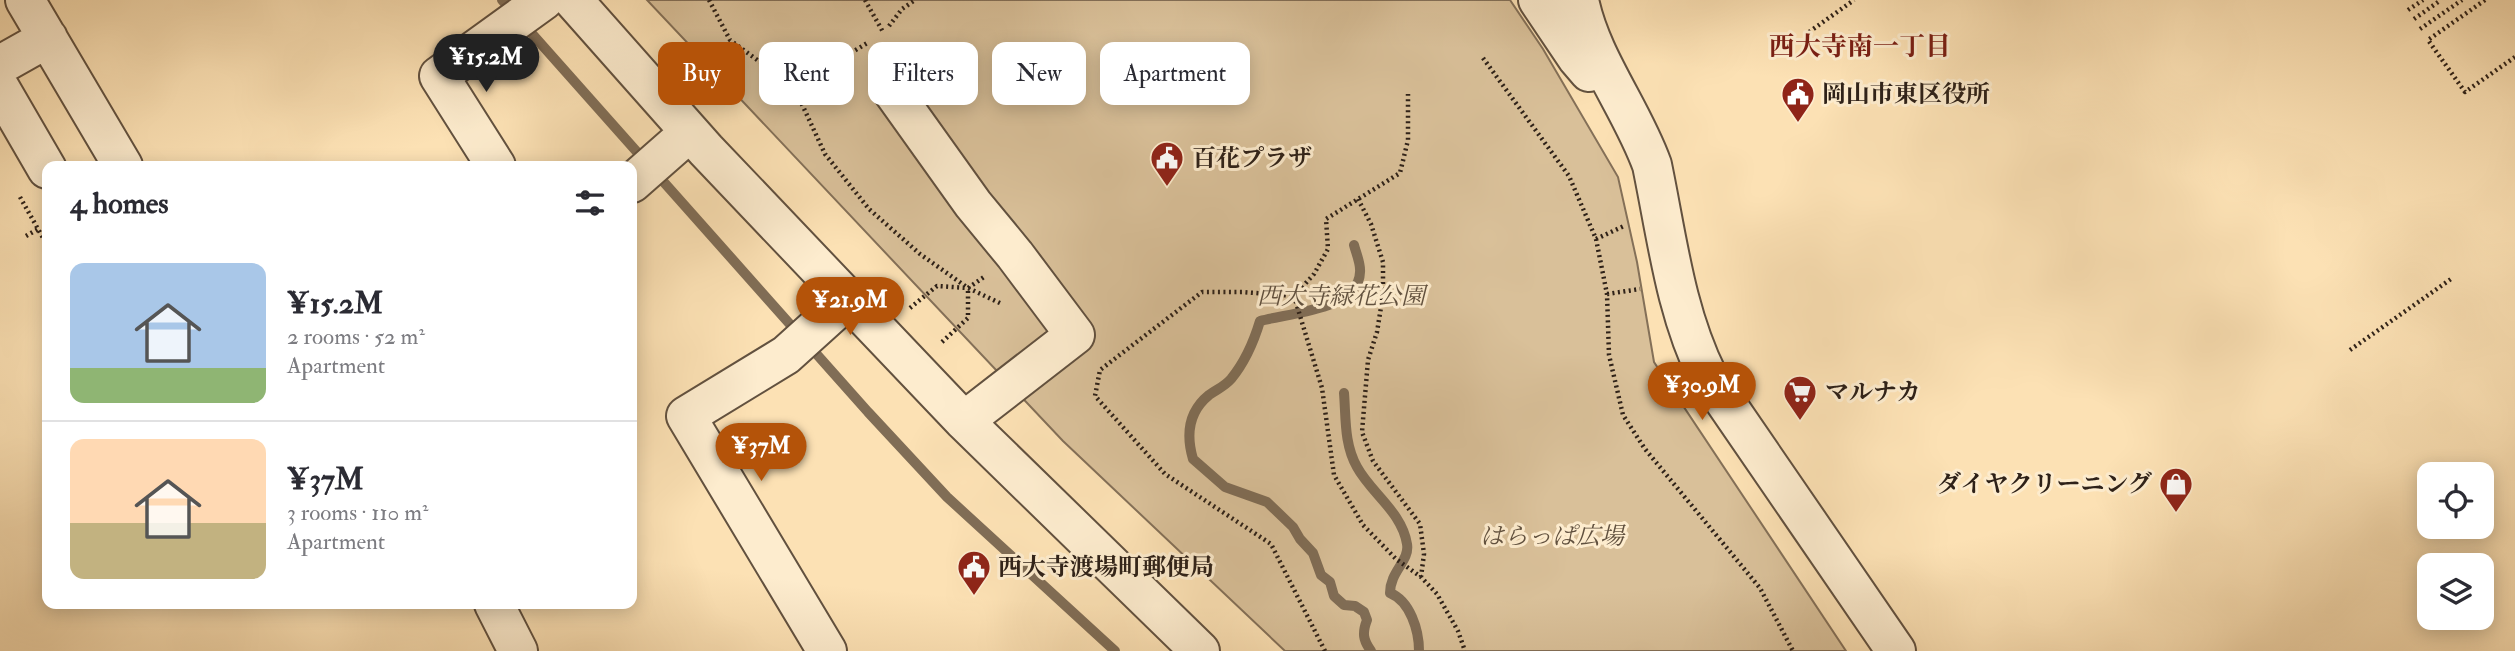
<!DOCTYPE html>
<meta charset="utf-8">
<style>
:root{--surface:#fff;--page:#f2f2f3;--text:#2b2b33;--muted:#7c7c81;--line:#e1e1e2;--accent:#b45309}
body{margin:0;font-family:"IM FELL Double Pica","Noto Serif JP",serif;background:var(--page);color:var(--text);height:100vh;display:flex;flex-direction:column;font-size:26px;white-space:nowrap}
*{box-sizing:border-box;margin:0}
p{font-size:23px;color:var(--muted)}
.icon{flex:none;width:38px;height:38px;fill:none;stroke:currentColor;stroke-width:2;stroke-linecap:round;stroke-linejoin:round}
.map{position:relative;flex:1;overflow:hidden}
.details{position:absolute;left:42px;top:161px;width:595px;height:448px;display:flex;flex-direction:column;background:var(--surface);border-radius:14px;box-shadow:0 4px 18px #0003}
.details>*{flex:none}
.hud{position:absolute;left:658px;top:42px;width:665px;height:63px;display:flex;gap:14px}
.fabs{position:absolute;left:2417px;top:462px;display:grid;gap:14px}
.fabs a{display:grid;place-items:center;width:77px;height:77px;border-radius:14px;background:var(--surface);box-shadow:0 4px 18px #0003;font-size:35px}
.price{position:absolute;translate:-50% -60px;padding:0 16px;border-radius:24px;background:var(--accent);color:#fff;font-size:23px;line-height:46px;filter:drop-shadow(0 2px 4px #0008)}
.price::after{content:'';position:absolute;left:50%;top:42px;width:21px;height:16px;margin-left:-10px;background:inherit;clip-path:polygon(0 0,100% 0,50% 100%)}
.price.selected{background:#222;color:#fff}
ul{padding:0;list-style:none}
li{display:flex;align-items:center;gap:21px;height:175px;padding:0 28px}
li+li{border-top:2px solid var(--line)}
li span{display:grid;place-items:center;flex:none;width:196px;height:140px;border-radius:14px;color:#555}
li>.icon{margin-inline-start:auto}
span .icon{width:84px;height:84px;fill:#fffc;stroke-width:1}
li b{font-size:30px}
h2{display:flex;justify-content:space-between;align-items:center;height:84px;padding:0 28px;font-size:30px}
.chip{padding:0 24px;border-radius:14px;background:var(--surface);box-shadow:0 4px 18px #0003;font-size:24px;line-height:63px}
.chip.selected{background:var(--accent);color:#fff}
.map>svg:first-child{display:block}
.green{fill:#d9c099;stroke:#847058;stroke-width:2}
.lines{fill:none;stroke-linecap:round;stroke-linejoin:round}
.stream{stroke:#806d56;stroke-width:10}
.minor-casing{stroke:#62513f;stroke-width:42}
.path{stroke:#2e2118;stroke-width:4.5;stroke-dasharray:2 3.5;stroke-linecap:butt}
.minor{stroke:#fdecce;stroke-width:38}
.labels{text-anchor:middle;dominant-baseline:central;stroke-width:6;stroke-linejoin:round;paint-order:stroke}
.poi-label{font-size:24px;font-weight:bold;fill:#2e2118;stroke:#fdecce;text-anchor:start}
.park-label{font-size:24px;font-style:italic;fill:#61513f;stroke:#fdecce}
.neighbourhood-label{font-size:26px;font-weight:bold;fill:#7a1f14;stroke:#fdecce}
</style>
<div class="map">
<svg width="2515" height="651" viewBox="0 0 2515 651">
<rect width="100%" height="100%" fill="#fce1b4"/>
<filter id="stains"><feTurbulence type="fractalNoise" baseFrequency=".00286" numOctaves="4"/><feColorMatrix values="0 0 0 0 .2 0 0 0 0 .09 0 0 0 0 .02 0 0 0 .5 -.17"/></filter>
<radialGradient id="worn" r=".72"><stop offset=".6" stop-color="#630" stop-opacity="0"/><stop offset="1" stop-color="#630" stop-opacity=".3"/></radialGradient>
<!-- green -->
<path class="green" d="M647,0h863l33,49 75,128 19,85 17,100 192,289h-561l-222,-210z"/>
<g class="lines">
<!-- stream -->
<path class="stream" d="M502,0l366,412 79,85 168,154
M1354,245c2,8 7,19 6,27 -1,38 -71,41 -100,49 -6,20 -15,41 -29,58 -7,8 -14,10 -22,16 -21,17 -23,40 -16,64l32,28 42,15 26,25 7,12 13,14 8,22 9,7 4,14 10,9 11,1 9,6 3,8c-5,13 -4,20 4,31
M1344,393c2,25 0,51 13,74 14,26 45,45 50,77 3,17 -17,27 -17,49 20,8 29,37 29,58"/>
<defs>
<path id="minor" d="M25,0l98,166
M573,0l133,150 258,271 236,230
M1538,0l39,58 12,14
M1579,0c12,59 53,109 73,165 15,72 23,146 56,212l188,274
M902,63l8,15 -17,14 80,112 42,51 60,80 -111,86
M0,65l48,-27
M0,88l47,81
M496,166l-57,-90 105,-76
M632,183l58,-51
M494,604l24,47
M827,651l-141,-235 100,-61 62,-56"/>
</defs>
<!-- minor casing -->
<use href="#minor" class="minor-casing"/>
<!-- path -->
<path class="path" d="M709,0l21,40 64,47 31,67 44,55 51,45 48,34 34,16
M865,0l18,32
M2485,0l-57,40 37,52 50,-35
M2408,10l15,-10
M2414,19l27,-19
M889,26l13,-17 13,-9
M2420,29l42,-29
M1809,32l45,-32
M1483,58l86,118 27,63 11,55 2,61 14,60 22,34 115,139 33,63
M794,87l75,-45
M20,197l27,48
M1358,199l13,25 12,38v33l-6,37 -9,28 -6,72 11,29 47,63 4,30 -3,23
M26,236l12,-7
M1596,239l28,-13
M1607,294l33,-5
M1294,296l28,92 12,87 29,50 33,34 25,18 16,17 21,37 7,20
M910,308l27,-22 31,2 16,-11
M942,342l26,-24v-30
M2350,350l101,-71
M1325,651l-54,-107 -106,-70 -70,-78 5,-26 102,-78h40l52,4 20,-22 14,-25 -2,-30 74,-46 8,-33v-46"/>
<!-- minor -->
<use href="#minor" class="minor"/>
</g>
<!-- icons -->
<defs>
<symbol id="civic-pin" viewBox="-11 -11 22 30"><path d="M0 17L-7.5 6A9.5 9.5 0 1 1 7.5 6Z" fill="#8f2418" stroke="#fdecce"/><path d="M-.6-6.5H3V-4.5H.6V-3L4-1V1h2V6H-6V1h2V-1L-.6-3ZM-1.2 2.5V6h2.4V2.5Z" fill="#fff"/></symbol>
<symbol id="supermarket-pin" viewBox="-11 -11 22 30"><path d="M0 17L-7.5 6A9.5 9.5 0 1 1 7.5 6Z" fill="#8f2418" stroke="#fdecce"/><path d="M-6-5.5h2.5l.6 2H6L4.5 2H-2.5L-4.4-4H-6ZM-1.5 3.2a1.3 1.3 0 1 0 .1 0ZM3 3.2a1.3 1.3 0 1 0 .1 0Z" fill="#fff"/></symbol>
<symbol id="shop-pin" viewBox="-11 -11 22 30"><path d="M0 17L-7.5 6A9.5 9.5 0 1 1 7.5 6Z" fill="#8f2418" stroke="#fdecce"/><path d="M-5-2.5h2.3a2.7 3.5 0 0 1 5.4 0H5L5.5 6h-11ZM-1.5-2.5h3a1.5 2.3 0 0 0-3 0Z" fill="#fff"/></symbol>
</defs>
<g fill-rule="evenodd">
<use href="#civic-pin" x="1779" y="75" width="38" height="52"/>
<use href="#civic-pin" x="1148" y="139" width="38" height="52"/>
<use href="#supermarket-pin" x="1781" y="373" width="38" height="52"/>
<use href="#shop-pin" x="2157" y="465" width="38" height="52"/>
<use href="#civic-pin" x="955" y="548" width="38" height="52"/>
</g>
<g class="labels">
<!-- poi labels -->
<g class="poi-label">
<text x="1822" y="94">岡山市東区役所</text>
<text x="1192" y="158">百花プラザ</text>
<text x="1825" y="392">マルナカ</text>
<text x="2152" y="484" text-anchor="end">ダイヤクリーニング</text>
<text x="998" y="567">西大寺渡場町郵便局</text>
</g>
<!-- park labels -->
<g class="park-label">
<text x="1341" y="296">西大寺緑花公園</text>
<text x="1552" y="536">はらっぱ広場</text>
</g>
<!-- neighbourhood labels -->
<g class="neighbourhood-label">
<text x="1860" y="47">西大寺南一丁目</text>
</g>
</g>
<rect width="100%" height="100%" filter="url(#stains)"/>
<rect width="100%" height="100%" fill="url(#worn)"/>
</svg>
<div class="fabs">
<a><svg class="icon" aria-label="locate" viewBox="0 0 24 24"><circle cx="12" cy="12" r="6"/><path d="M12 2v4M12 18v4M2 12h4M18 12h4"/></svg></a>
<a><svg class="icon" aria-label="layers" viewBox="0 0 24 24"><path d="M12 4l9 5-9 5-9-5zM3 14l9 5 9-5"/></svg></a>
</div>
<b class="price selected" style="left:486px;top:94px">¥15.2M</b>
<b class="price" style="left:850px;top:337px">¥21.9M</b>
<b class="price" style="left:1702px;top:422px">¥30.9M</b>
<b class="price" style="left:761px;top:483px">¥37M</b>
<div class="hud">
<a class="chip selected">Buy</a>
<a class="chip">Rent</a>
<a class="chip">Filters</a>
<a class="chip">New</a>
<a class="chip">Apartment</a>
</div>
<section class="details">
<h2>4 homes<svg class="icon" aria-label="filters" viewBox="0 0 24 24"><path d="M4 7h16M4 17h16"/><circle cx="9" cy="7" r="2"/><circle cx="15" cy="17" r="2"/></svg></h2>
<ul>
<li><span style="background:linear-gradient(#a9c7e8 75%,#8fb573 0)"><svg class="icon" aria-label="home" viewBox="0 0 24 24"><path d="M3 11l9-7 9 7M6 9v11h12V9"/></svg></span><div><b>¥15.2M</b><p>2 rooms · 52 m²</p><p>Apartment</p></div></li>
<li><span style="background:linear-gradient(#ffd9b3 60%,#c2b280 0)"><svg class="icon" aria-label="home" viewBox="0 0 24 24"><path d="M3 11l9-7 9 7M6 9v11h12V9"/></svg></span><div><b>¥37M</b><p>3 rooms · 110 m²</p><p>Apartment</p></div></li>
</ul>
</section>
</div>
